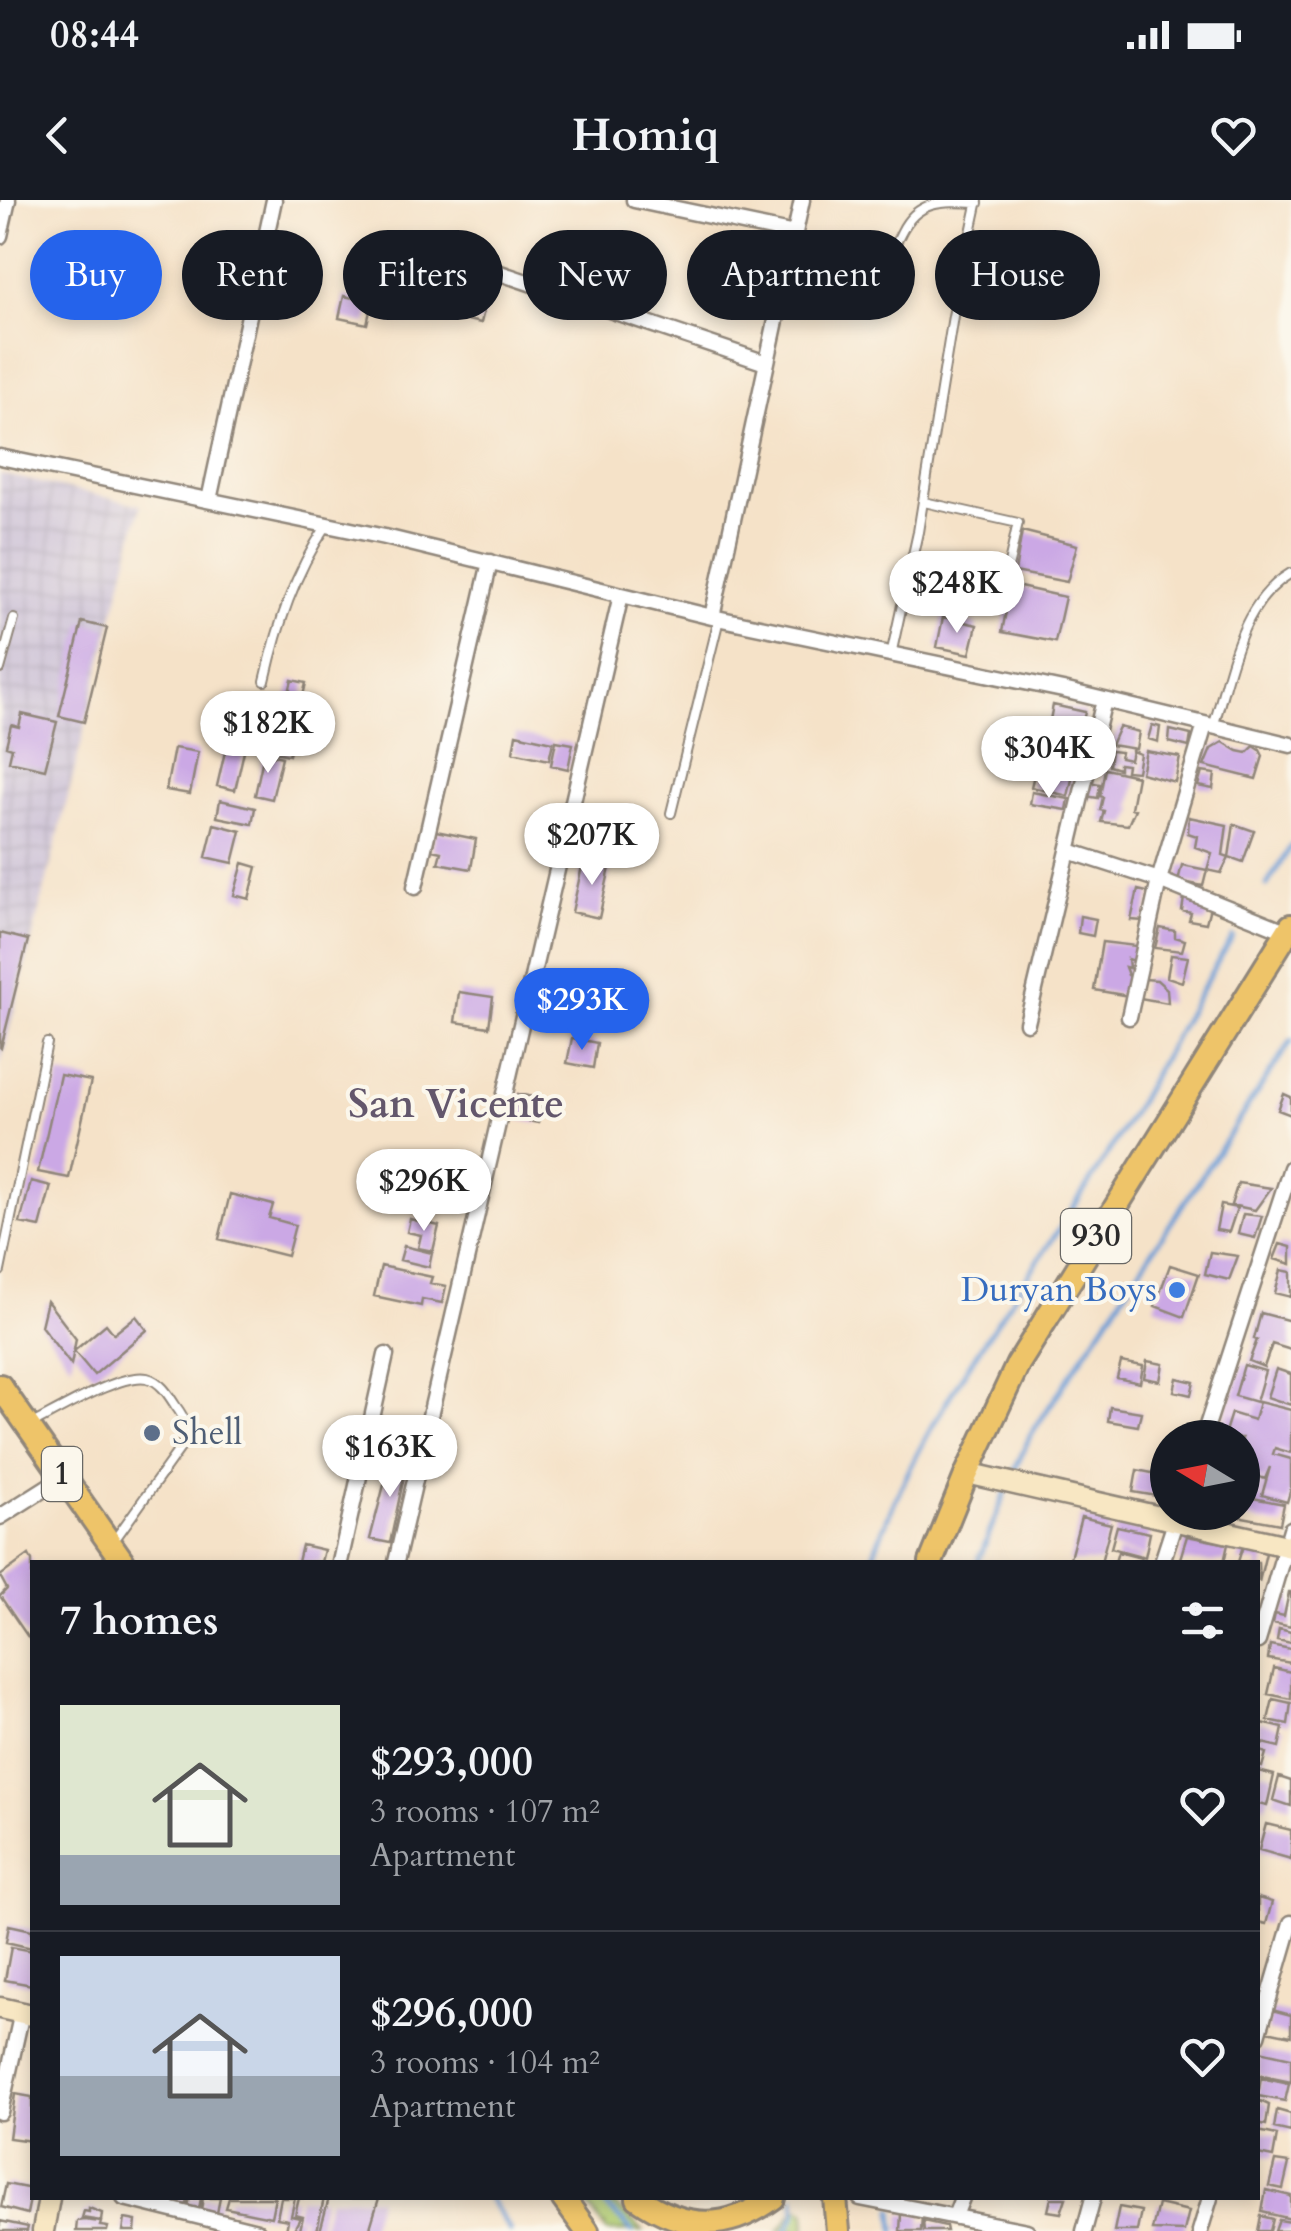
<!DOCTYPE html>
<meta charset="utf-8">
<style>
:root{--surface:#171b24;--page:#242831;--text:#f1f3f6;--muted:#9ea1a6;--line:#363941;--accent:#2563eb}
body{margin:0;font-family:Cardo,serif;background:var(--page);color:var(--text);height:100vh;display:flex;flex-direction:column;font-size:38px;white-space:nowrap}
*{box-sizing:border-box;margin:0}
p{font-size:32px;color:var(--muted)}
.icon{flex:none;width:55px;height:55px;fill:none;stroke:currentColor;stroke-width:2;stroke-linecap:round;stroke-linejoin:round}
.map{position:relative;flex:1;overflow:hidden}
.sheet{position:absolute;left:30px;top:1360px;width:1230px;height:640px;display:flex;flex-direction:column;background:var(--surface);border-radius:0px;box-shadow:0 5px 15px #0003}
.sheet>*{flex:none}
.top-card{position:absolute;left:30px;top:30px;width:1232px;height:90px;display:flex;gap:20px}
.needle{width:65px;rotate:280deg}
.controls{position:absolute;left:1150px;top:1220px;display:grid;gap:20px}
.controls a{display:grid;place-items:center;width:110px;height:110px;border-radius:50%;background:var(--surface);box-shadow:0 5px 15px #0003;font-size:50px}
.price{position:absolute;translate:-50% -85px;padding:0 22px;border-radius:35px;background:#fff;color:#222;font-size:32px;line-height:65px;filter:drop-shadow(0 2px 5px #0008)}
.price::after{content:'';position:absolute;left:50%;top:60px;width:30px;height:22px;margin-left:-15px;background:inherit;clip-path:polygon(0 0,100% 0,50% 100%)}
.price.selected{background:var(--accent);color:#fff}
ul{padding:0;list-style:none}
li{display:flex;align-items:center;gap:30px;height:250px;padding:0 30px}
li+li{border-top:2px solid var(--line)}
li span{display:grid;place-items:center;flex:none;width:280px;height:200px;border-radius:0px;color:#555}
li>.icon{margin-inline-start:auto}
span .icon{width:120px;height:120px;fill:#fffc;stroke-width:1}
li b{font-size:42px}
h2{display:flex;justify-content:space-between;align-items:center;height:120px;padding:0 30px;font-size:42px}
.chip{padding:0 35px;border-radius:45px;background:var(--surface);box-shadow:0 5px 15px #0003;font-size:35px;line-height:90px}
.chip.selected{background:var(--accent);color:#fff}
.status{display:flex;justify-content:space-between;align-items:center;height:70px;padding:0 50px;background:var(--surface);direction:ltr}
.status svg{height:28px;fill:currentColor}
header{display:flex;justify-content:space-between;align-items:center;height:130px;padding:0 30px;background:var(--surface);font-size:45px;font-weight:700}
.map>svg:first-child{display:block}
.built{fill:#ead1ec}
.industrial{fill:url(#industrial-grid)}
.grass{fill:url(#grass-dots);stroke:#6e7c4e;stroke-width:2.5}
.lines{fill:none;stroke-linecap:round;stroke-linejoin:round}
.stream{stroke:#6b9cd5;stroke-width:5}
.building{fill:#cba8e5}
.lane-casing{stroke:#90867a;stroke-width:12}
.street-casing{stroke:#90867a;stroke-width:19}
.secondary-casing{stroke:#90867a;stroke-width:25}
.primary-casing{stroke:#90867a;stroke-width:28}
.lane{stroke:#fff;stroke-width:8}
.street{stroke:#fff;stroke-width:14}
.secondary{stroke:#f8e7c3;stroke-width:20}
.primary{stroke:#eec469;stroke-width:22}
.shop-dot{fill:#3f7fe0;stroke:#fbf7ec;stroke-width:4}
.service-dot{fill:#5c6f8a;stroke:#fbf7ec;stroke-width:4}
.labels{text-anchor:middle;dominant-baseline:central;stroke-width:8;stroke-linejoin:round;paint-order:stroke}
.shield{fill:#fbf7ec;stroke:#696865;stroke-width:2.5}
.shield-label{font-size:32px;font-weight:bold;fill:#2b2b2b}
.shop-label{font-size:35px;fill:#366cbe;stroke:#fbf7ec;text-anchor:end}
.service-label{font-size:35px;fill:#4e5e75;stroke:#fbf7ec;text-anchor:start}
.quarter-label{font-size:40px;font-weight:bold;fill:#63576c;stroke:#fbf7ec}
</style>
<div class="status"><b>08:44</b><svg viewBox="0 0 49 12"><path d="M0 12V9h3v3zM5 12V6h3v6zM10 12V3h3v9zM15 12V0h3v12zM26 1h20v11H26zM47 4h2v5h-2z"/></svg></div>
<header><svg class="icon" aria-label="back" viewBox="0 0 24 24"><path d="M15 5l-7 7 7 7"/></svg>Homiq<svg class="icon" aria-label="heart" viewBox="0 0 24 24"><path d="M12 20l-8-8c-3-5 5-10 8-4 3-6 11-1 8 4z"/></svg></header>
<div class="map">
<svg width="1291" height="2031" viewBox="0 0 1291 2031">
<defs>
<pattern id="industrial-grid" width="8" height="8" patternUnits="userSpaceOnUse" patternTransform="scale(2.5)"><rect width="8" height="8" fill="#cabfd6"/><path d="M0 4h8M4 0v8" fill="none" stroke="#aea4b8"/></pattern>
<pattern id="grass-dots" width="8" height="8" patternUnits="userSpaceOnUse" patternTransform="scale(2.5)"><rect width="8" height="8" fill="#b1cc72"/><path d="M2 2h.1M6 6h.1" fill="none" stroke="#98af63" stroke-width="1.8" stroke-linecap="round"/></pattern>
</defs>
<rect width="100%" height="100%" fill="#fbf7ec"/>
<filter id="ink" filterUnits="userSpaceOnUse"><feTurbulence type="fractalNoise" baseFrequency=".01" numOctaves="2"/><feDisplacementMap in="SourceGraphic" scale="20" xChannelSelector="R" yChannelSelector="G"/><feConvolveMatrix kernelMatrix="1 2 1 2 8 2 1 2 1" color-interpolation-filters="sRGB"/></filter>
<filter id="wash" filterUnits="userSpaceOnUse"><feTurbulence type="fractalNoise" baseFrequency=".0048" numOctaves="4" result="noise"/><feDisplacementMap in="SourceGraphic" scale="40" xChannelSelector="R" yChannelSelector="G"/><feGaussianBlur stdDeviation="2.25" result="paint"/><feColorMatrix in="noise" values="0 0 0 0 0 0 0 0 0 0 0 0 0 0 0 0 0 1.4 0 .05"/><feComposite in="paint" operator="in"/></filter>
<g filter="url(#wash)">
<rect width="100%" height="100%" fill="#f5e2c8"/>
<!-- built -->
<path class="built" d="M1242,1162l49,12v131l-7,23 -61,-15 19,-1v-74h-25z"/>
<!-- industrial -->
<path class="industrial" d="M0,274l141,31 -141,562z"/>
<!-- grass -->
<path class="grass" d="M582,1998h25l36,33h-36z
M797,2007l8,4 1,20h-27z"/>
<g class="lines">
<!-- stream -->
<path class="stream" d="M1267,685l24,-39
M1012,1276l18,-40 261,-395
M871,1362c53,-157 156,-274 240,-414 43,-69 78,-142 122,-211
M978,1362l30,-76
M489,1998l21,33
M598,1998l34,33
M893,2009l2,22
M787,2031l9,-18 -1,-15"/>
</g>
<g id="blocks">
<!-- building -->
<path class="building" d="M457,95l29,7 -5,21 -28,-6z
M344,96l28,6 -5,22 -28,-6z
M1022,331l55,14 -10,37 -52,-10z
M1011,385l54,12 -10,45 -53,-10z
M943,417l34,8 -7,29 -33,-7z
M82,422l25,6 -23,94 -25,-6z
M292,480l14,3 -17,72 -14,-3z
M241,502l35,9 -6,25 -35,-9z
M1053,505l32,7 -5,24 -32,-6z
M22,514l35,8 -12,47 -36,-8 3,-13 -6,-2 5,-21 8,2z
M1152,525l8,2 -2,15 -10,-3z
M1119,527l20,5 -3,17 -25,-4z
M1170,530l21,5 -2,12 -20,-5z
M516,534l37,8 -4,18 -36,-8z
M556,541l17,3 -5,25 -17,-4z
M1223,542l15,9 9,2 7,-7 6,4 3,6 -7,23 -52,-13 7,-17z
M227,543l18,4 -10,43 -18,-4z
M174,548l24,4 -8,42 -24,-4z
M1111,551l10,1 -1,6 10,2 2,-9 8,3 -3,18 -11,-1 1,-6 -8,-1v5l-10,-3z
M1146,551l34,6 -5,25 -34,-9z
M264,553l18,4 -10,42 -17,-4z
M1039,555l37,8 -8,33 -37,-9z
M1105,569l32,7 -6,32 4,1 -7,16 -27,-3 3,-11 -4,-1 3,-13 -3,-1z
M1202,572l13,2 -2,15 -15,-3z
M1088,582l12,2 -2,14 -12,-2z
M1032,592l37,7 -2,11 -37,-6z
M220,600l35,8 -3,16 -35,-7z
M1189,617l38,8 -4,30 6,2 -8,16 -14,-3 5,-17 -17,-6 2,-11 -9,-3z
M214,624l27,7 -8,32 -27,-6z
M1234,624l20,7 -11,31 -14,-5z
M436,631l40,8 -5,30 -33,-6 3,-11 -9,-2z
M584,657l27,6 -12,55 -27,-6z
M243,663l14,4 -8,32 -15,-4z
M1182,665l25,5 -4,16 -25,-5z
M1138,690l13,3 -7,28 -13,-1z
M1184,698l27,5 -5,20 -17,-3 2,-7 -9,-2z
M1080,716l16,3 -3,17 -15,-3z
M1160,728l15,3v6l10,3 -3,11 -27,-3z
M0,733l28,7 -27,108 -1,-1z
M1102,742l34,4 -1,15 -7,-2 1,9 -4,-1 3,8 6,3 -5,18 -35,-6z
M1171,755l17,2 -6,25 -15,-5z
M1144,779l13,1 10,9 1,14 -28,-5z
M459,792l34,5 -4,30 -34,-5z
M572,838l25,5 -4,25 -26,-5z
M60,875l31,6 -22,97 -31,-6z
M518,894l25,5 -5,24 -25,-5z
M1284,894l7,3v18l-13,-5z
M31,981l20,5 -11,41 -20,-4z
M1238,983l33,5 -16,22 -24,-5z
M230,994l43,11 -4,13 26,7 -8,31 -68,-17z
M1221,1005l16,3 -8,24 -13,-2z
M1243,1014l19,2 -7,22 -17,-4z
M410,1019l29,7 -6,25 -15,-3 3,-13 -14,-3z
M1280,1044l11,3v17l-17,-5z
M404,1046l28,7 -3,14 -29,-7z
M1210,1052l28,4 -9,24 -24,-6z
M1170,1065l29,9 -15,43 -29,-11z
M381,1066l51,11 -2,6 16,3 -4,17 -20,-4 -1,7 -47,-10z
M1281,1070l10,2v25l-16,-4z
M47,1101l29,38 -5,26 -30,-39z
M1261,1113l30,8v29l-19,-6 -8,23 -15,-6 8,-21 -3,-1z
M136,1116l11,14 -53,45 -20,-24 32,-27 8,10z
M1147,1161l16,3 -3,17 -16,-3z
M1121,1162l22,4 -3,17 -23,-5z
M1244,1165l21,6 -9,31 -21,-6z
M1276,1169l15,5v31l-24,-8z
M1177,1178l17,4 -3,13 -17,-4z
M1259,1202l32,8v43l-16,-5 -2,6 18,5v29l-4,14 -25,-7 8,-28 -5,12 -23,-8v-33h-19l8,-25 23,7z
M1110,1207l31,5 -3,14 -30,-5z
M392,1254l16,3 -18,86 -20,-4z
M1137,1270l30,6 -4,21 -30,-5z
M1242,1275l15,3 -4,16 -11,-2z
M1242,1296l42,8 -4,20 -43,-8v-4h5z
M1081,1317l30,7 -10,38h-32z
M1117,1326l33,7 -5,24 -34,-9z
M1187,1336l41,8 -4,18h-45z
M302,1345l22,5 -3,12h-23z
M1243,1346l23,7 -7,29 -1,-20h-20z
M1118,1352l23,6 -1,4h-25z
M29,1355l3,6v82l-32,-47 7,-7 -7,-13z
M1289,1392h2v35l-18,-4 2,-9 9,2z
M1279,1429l12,3v11l-14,-3z
M1270,1445l21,4v14l-23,-4z
M1274,1468l17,4v27l-23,-5z
M1273,1499l18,4 -3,21 -20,-4z
M1258,1522l25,6 -4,19 -21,-5z
M1258,1550l8,3 -4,14 -4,-1z
M1258,1571l16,4 -7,31 -9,-2z
M1279,1577l12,4v25l-18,-6z
M1266,1624l25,6v29l-32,-9z
M1258,1698l14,4 -6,22 -8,-2z
M9,1725l23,5v18l-26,-6z
M11,1747l21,4v34l-27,-5z
M1272,1810l19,5v21l-24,-5z
M1260,1851l31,7v24l-33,-7z
M1261,1878l28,6 -4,17 -27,-5z
M15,1894l17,3v44l-23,-3z
M1258,1900l11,5 -3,20 -8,-2z
M1277,1910l14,4v18l-17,-4z
M1258,1931l19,4 -4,22 -15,-3z
M1275,1961l14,2 -6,26 -14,-3z
M6,1984l26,5 -5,25 -26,-7z
M1266,1990l25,6v23l-29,-7z
M171,1998h17l-1,7 -16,-3z
M190,1998h11l-2,11 -11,-2z
M203,1998h17l-3,15 -16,-3z
M229,1998h46l-4,19 -45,-9z
M281,1998h14l-4,18 9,2 -7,13h-7l2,-11 -11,-2z
M299,1998h25l-7,33 -17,-1 3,-13 -8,-2z
M329,1998h50l-10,33h-49z
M1051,1998h15l-5,15 -13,-2z
M1158,2004l31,7 -5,20 -32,-1z
M1119,2007l22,4 -4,20h-23z
M89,2008l13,5 -1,8 -19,-3 2,-7 5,1z
M901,2014l21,1 -1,16h-21z
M1261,2016l12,3 -3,12h-12z
M125,2019l11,2 -1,10h-12z
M84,2020l17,2 -1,4 8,1 -1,4h-31l1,-10z
M1279,2020l12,2v9h-16z
M0,2021l28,6 -1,4h-27z
M923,2021l23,5 1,5h-23z"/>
</g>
</g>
<g filter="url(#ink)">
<use href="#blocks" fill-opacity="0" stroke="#90867a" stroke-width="2.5"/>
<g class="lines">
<defs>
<path id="lane" d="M791,51c22,3 73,17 92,6 8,-5 14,-15 18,-24 16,-33 40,-32 77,-30
M903,398l84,8c20,-11 25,-62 31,-83l-94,-21
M891,455l27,-123 35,-216 25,-116
M0,469l14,-50
M265,481c13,-57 29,-107 62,-156
M1213,527c17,-53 26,-124 78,-154
M671,613l48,-194
M0,1071l47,-228
M30,1225c25,-12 91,-53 117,-47 13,3 21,16 28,27 12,16 15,24 6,42l-68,95"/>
<path id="street" d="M634,0l161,34
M0,36l8,-36
M444,54l322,109
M0,257l385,80 327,80 351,73 228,55
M209,300l65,-300
M712,417l90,-417
M1069,651l90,29 129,52
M415,687l75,-325
M1129,817l30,-137 46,-155
M1027,823l77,-323
M1203,1238l88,-270
M0,1317l63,-40
M340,1362l46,-207
M396,1362l225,-967
M1162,1362l16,-49
M1258,1441l33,-112
M1258,1836l33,-113
M0,1912l22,-100
M124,1998l133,33
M860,1998l167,33
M955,2016l7,-18
M1084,2031l9,-33
M1200,2031l10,-33"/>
<path id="secondary" d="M967,1273l324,74
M0,1808l32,7
M43,2031l6,-33"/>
<path id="primary" d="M0,1186l123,176
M931,1362l36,-89 51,-109 273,-438
M563,1998l24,33
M638,1998c47,33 90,33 135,0
M835,1998l3,33"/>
</defs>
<!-- lane casing -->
<use href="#lane" class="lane-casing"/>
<!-- street casing -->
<use href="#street" class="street-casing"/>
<!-- secondary casing -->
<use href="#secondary" class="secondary-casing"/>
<!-- primary casing -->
<use href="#primary" class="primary-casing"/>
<!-- lane -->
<use href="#lane" class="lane"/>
<!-- street -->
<use href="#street" class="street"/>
<!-- secondary -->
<use href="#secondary" class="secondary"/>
<!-- primary -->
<use href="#primary" class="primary"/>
</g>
</g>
<!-- markers -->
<circle class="shop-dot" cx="1177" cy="1090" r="10"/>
<circle class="service-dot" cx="152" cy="1233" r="10"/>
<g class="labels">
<!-- shield labels -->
<g class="shield">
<rect x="1061" y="1009" width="70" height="54" rx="8"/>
<rect x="42" y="1247" width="40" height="54" rx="8"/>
</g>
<g class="shield-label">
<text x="1096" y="1036">930</text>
<text x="62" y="1274">1</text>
</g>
<!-- shop labels -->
<g class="shop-label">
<text x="1157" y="1090">Duryan Boys</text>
</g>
<!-- service labels -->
<g class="service-label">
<text x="172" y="1233">Shell</text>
</g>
<!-- quarter labels -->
<g class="quarter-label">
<text x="456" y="904">San Vicente</text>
</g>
</g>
</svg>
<div class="controls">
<a><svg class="needle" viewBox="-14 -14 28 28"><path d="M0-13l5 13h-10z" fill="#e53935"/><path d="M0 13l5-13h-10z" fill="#9ea1a6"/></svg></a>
</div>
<b class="price" style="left:957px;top:436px">$248K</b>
<b class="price" style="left:268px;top:576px">$182K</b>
<b class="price" style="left:1049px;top:601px">$304K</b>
<b class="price" style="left:592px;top:688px">$207K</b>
<b class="price selected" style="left:582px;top:853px">$293K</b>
<b class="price" style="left:424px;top:1034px">$296K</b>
<b class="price" style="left:390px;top:1300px">$163K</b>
<div class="top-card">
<a class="chip selected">Buy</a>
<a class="chip">Rent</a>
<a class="chip">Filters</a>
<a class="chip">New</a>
<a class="chip">Apartment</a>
<a class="chip">House</a>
</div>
<section class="sheet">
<h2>7 homes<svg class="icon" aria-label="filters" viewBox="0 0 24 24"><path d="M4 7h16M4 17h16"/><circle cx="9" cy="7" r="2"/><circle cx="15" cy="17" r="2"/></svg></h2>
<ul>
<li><span style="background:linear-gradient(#dfe7d0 75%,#9aa5b1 0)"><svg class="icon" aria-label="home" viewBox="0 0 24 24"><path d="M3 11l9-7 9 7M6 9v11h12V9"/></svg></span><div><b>$293,000</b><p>3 rooms · 107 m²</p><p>Apartment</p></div><svg class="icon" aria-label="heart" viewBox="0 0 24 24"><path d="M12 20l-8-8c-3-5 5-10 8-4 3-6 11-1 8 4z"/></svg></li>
<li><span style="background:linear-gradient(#c9d6e8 60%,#9aa5b1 0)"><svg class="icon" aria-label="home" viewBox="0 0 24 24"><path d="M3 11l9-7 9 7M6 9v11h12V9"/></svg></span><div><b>$296,000</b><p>3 rooms · 104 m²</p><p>Apartment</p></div><svg class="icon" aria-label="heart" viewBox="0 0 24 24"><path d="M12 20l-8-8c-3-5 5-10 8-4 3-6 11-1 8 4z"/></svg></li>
</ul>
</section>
</div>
